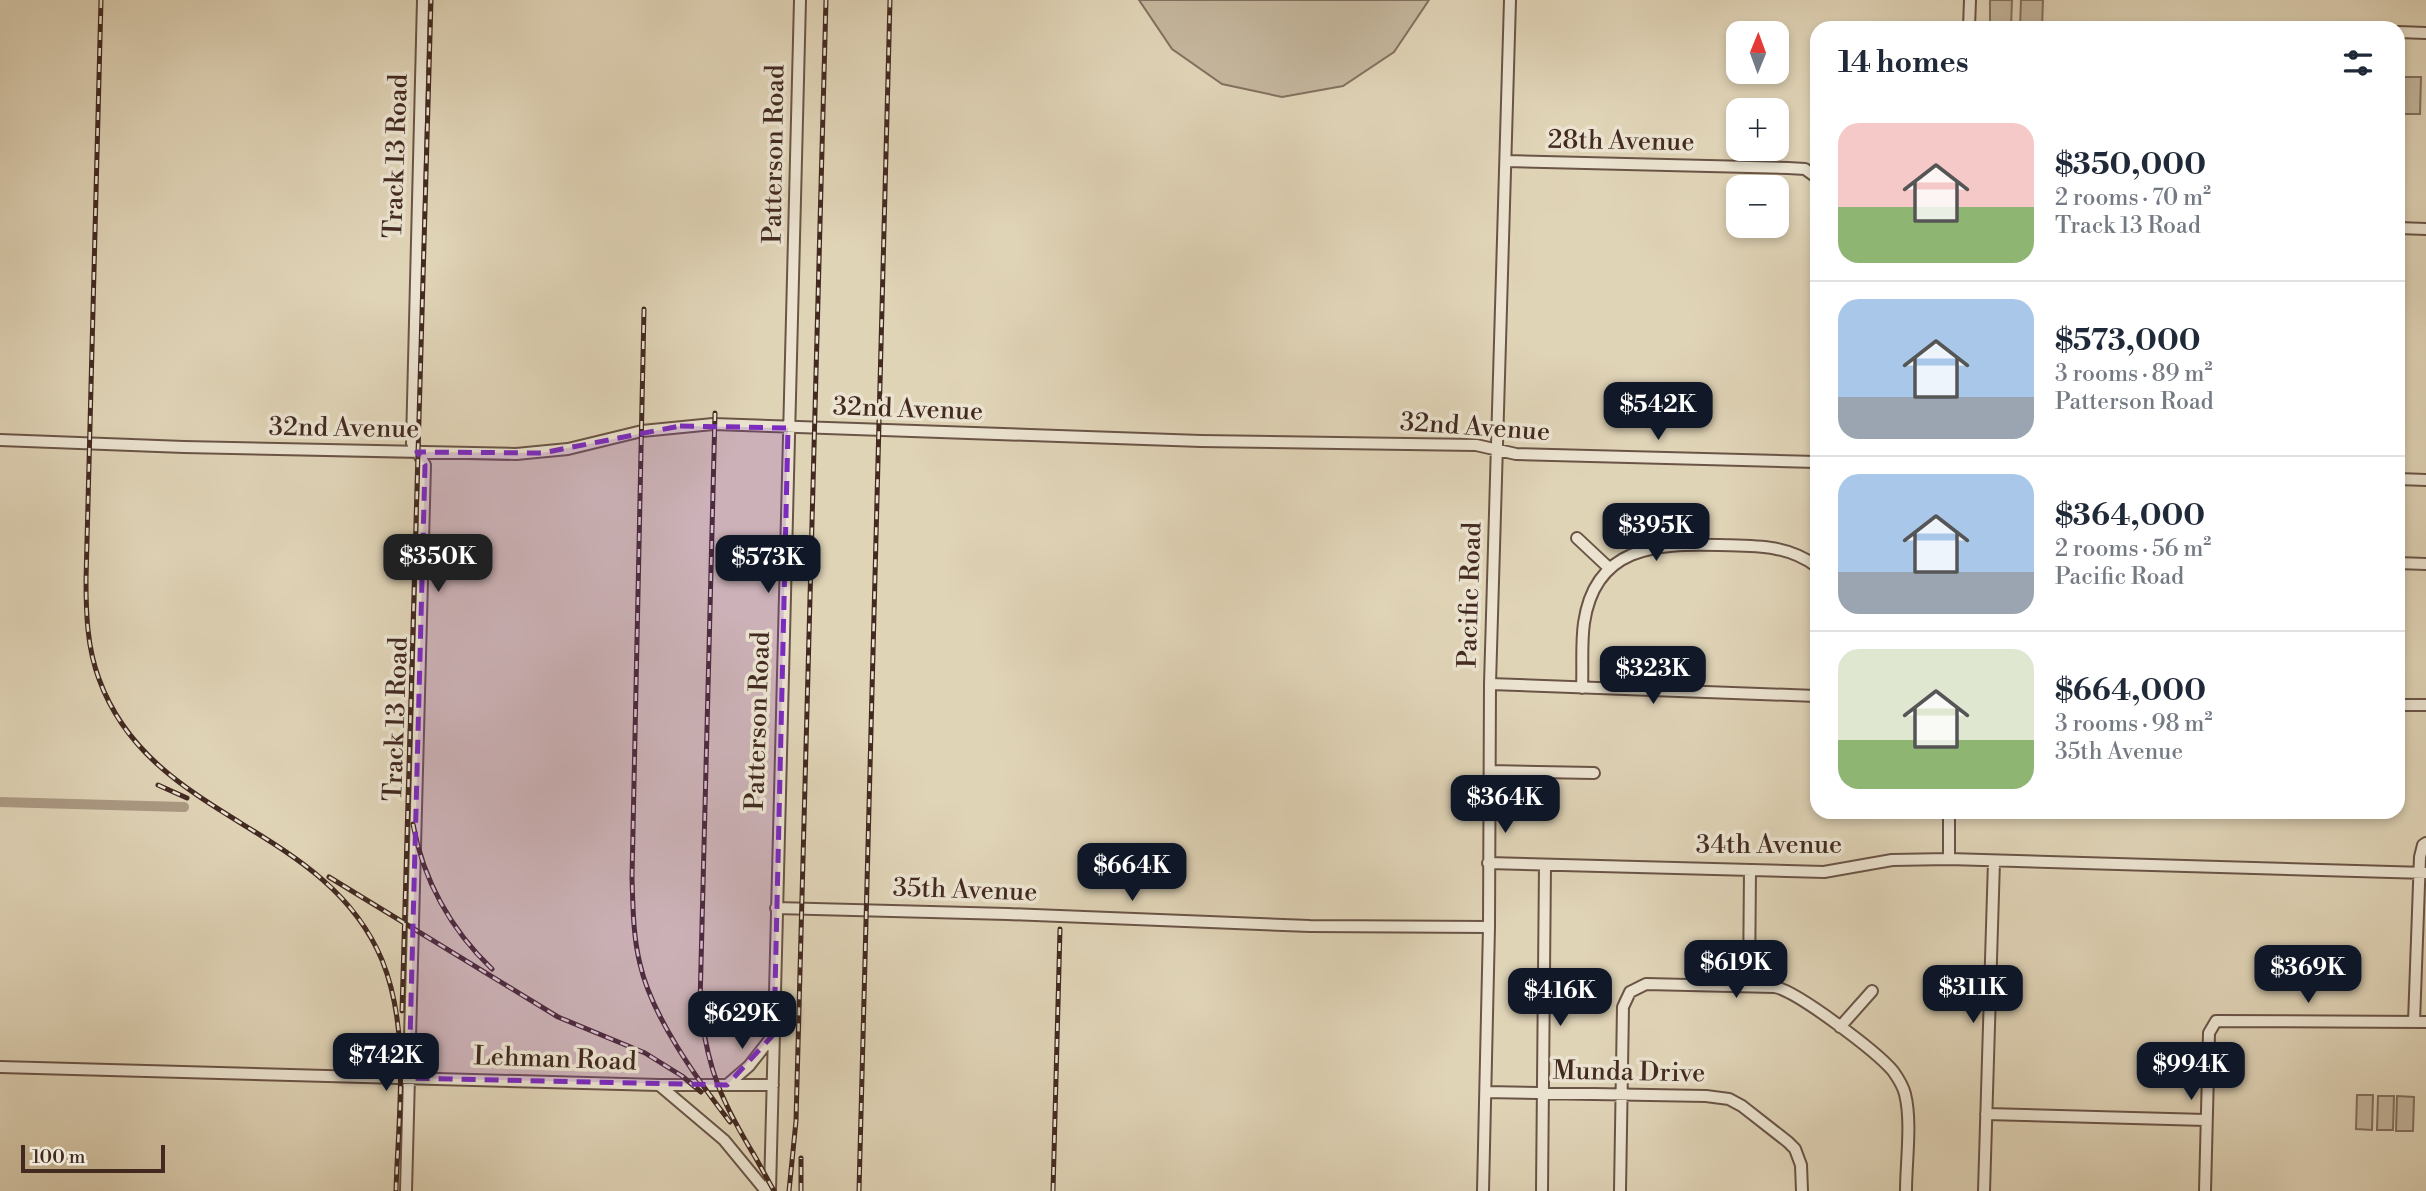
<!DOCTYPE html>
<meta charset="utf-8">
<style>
:root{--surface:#fff;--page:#f6f6f7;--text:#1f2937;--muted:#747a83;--line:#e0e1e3;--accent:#111827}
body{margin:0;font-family:"Libre Bodoni",serif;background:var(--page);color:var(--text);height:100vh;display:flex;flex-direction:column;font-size:26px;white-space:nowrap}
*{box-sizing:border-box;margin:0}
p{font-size:23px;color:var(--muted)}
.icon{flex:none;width:38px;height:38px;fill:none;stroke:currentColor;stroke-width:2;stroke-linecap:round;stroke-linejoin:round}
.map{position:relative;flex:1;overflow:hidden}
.side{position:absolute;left:1810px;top:21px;width:595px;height:798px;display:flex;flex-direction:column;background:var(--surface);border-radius:21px;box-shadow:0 4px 10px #0003}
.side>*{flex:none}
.needle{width:46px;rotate:1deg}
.tools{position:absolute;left:1726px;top:21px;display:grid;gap:14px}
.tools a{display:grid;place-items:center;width:63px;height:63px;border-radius:14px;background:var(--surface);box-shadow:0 4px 10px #0003;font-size:35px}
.scale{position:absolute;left:21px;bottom:18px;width:144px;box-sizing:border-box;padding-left:7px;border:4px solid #432a21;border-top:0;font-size:19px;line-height:24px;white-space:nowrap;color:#432a21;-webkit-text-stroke:5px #ebe3d0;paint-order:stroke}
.price{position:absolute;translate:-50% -60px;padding:0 16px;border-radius:14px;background:var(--accent);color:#fff;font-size:23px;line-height:46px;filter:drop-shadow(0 2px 4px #0008)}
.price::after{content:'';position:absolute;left:50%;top:42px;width:21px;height:16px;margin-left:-10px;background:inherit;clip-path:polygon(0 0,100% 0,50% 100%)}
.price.selected{background:#222;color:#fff}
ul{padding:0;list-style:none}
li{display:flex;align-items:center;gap:21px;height:175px;padding:0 28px}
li+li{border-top:2px solid var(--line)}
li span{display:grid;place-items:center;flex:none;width:196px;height:140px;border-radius:21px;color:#555}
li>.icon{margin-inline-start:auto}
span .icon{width:84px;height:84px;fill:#fffc;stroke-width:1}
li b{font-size:30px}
h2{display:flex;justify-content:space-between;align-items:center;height:84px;padding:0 28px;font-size:30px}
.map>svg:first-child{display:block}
.green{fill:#c5b79e;stroke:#847060;stroke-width:2}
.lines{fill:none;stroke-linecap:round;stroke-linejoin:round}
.canal{stroke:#ab9a84;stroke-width:10}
.minor-casing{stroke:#6a5446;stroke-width:14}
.minor{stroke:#ebe3d0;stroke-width:10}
.rail-casing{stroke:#432a21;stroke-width:5}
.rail{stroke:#ebe3d0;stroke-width:2.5;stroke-dasharray:8;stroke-linecap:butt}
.marked{fill:#7b2cbf;fill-opacity:0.2;stroke:#7b2cbf;stroke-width:5;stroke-dasharray:14 9;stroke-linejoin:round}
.labels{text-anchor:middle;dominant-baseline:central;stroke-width:7;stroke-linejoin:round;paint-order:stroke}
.street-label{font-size:26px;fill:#432a21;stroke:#ebe3d0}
</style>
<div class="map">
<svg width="2426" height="1191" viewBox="0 0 2426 1191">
<rect width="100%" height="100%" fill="#e0d4b7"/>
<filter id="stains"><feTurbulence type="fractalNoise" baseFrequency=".00286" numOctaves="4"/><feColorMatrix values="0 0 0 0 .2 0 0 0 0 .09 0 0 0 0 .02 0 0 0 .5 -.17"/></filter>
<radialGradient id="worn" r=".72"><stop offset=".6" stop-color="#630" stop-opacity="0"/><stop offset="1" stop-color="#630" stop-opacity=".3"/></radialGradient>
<!-- green -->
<path class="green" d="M1139,0h290l-35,52 -51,34 -61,11 -60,-13 -50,-35z
M1990,0h22l-1,28h-21z
M2021,0h22l-1,28h-22z
M2399,77h22l-1,37h-22z
M2357,1095h16l-1,35 -16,-1z
M2378,1096h16l-1,34h-16z
M2397,1096l17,1 -1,34h-17z"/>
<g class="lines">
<!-- canal -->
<path class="canal" d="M0,802l184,5"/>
<defs>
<path id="minor" d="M1969,28l1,-28
M2398,32l28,1
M1506,161l282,7 17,1 11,8
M2398,228l28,1
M0,440l184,7 332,7 52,-5 74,-18 71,-7 488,17 275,4 40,9 300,8
M2398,479l28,1
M1577,538l32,30
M2398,563l28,1
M1490,684l326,12
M1582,688c1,-22 -1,-44 2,-65 11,-76 71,-80 135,-78 35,1 67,-1 97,21
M2398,705h28
M1490,771l104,2
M1949,812v47
M1488,863l336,9 68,-12 57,-1 477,14
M776,908l232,6 302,12 179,1
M1749,985l1,-115
M2414,1022l6,-165 3,-12 3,-2
M1840,1027l32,-36
M0,1067l659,18h114
M659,1085l65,55 42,51
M727,1085l22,-19 25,-32
M1486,1092l220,4 23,3 13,7 46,36 7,7 6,16 1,26
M1986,1114l220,6
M406,1191l19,-726 -13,-22 11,-443
M770,1191l30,-1191
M1483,1191l6,-264 1,-243 20,-684
M1542,1191l3,-326
M1620,1191l3,-184 7,-15 16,-8 129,3c23,5 101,64 118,84 5,7 10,15 12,23 7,28 1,68 1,97
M1984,1191l10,-330
M2205,1191l4,-158 7,-12 210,1"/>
</defs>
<!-- minor casing -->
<use href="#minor" class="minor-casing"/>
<!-- minor -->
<use href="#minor" class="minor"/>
<defs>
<path id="rail" d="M101,0l-15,580c0,33 1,67 13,99 52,143 226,144 283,281 29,72 16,155 14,231
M644,309l-12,569c1,29 1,58 8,86 12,53 57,115 90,158
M715,413l-15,591c7,67 23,100 57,156
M158,785l29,13
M413,824c10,56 38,106 79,145
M329,877l229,140 87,36 37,23 19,16
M402,1011l29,-1011
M753,1153l21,38
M789,1191l7,-70 30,-1121
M801,1191v-33
M859,1191l31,-1191
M1053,1191l7,-262"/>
</defs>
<!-- rail casing -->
<use href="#rail" class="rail-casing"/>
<!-- rail -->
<use href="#rail" class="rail"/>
</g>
<!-- marked area -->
<path class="marked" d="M680,426l108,2 -14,606 -47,51 -318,-7 16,-613 -8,-13 125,1z"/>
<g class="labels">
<!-- street labels -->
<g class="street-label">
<text transform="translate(1621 141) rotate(1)">28th Avenue</text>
<text transform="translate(774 154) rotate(-89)">Patterson Road</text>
<text transform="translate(396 156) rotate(-88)">Track 13 Road</text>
<text transform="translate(908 409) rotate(2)">32nd Avenue</text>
<text transform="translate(1475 427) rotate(4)">32nd Avenue</text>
<text transform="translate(344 428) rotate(1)">32nd Avenue</text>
<text transform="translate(1470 595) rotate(-88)">Pacific Road</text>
<text transform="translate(396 719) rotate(-88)">Track 13 Road</text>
<text transform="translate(758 721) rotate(-88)">Patterson Road</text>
<text x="1769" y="845">34th Avenue</text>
<text transform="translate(965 890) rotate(2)">35th Avenue</text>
<text transform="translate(555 1059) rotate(2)">Lehman Road</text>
<text transform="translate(1629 1072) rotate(1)">Munda Drive</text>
</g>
</g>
<rect width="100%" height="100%" filter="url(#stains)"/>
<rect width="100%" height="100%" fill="url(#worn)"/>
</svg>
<div class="tools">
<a><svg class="needle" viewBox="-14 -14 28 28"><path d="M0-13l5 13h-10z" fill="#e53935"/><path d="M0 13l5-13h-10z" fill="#747a83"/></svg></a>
<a>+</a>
<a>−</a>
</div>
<div class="scale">100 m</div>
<b class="price" style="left:1658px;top:442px">$542K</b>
<b class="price" style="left:1656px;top:563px">$395K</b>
<b class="price selected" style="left:438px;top:594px">$350K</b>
<b class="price" style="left:768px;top:595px">$573K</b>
<b class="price" style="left:1653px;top:706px">$323K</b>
<b class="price" style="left:1505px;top:835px">$364K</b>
<b class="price" style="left:1132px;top:903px">$664K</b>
<b class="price" style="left:1736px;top:1000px">$619K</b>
<b class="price" style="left:2308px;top:1005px">$369K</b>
<b class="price" style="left:1973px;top:1025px">$311K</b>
<b class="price" style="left:1560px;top:1028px">$416K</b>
<b class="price" style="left:742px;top:1051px">$629K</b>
<b class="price" style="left:386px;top:1093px">$742K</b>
<b class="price" style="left:2191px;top:1102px">$994K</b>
<section class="side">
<h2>14 homes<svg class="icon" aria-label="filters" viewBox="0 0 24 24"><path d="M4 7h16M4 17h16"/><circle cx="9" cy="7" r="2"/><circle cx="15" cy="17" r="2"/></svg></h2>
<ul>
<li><span style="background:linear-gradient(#f6c9c9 60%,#8fb573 0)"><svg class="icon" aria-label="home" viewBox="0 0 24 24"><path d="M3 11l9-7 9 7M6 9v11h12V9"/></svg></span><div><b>$350,000</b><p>2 rooms · 70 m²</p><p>Track 13 Road</p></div></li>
<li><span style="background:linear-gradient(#a9c7e8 70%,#9aa5b1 0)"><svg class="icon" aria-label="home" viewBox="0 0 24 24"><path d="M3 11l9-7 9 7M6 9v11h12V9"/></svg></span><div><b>$573,000</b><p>3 rooms · 89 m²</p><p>Patterson Road</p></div></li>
<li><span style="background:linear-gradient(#a9c7e8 70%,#9aa5b1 0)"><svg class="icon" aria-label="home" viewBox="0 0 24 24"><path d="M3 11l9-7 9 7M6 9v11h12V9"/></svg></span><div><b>$364,000</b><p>2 rooms · 56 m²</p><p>Pacific Road</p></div></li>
<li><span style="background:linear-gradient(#dfe7d0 65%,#8fb573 0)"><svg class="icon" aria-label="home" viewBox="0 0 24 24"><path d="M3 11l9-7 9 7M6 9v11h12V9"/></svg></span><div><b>$664,000</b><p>3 rooms · 98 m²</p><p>35th Avenue</p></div></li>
</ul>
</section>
</div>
